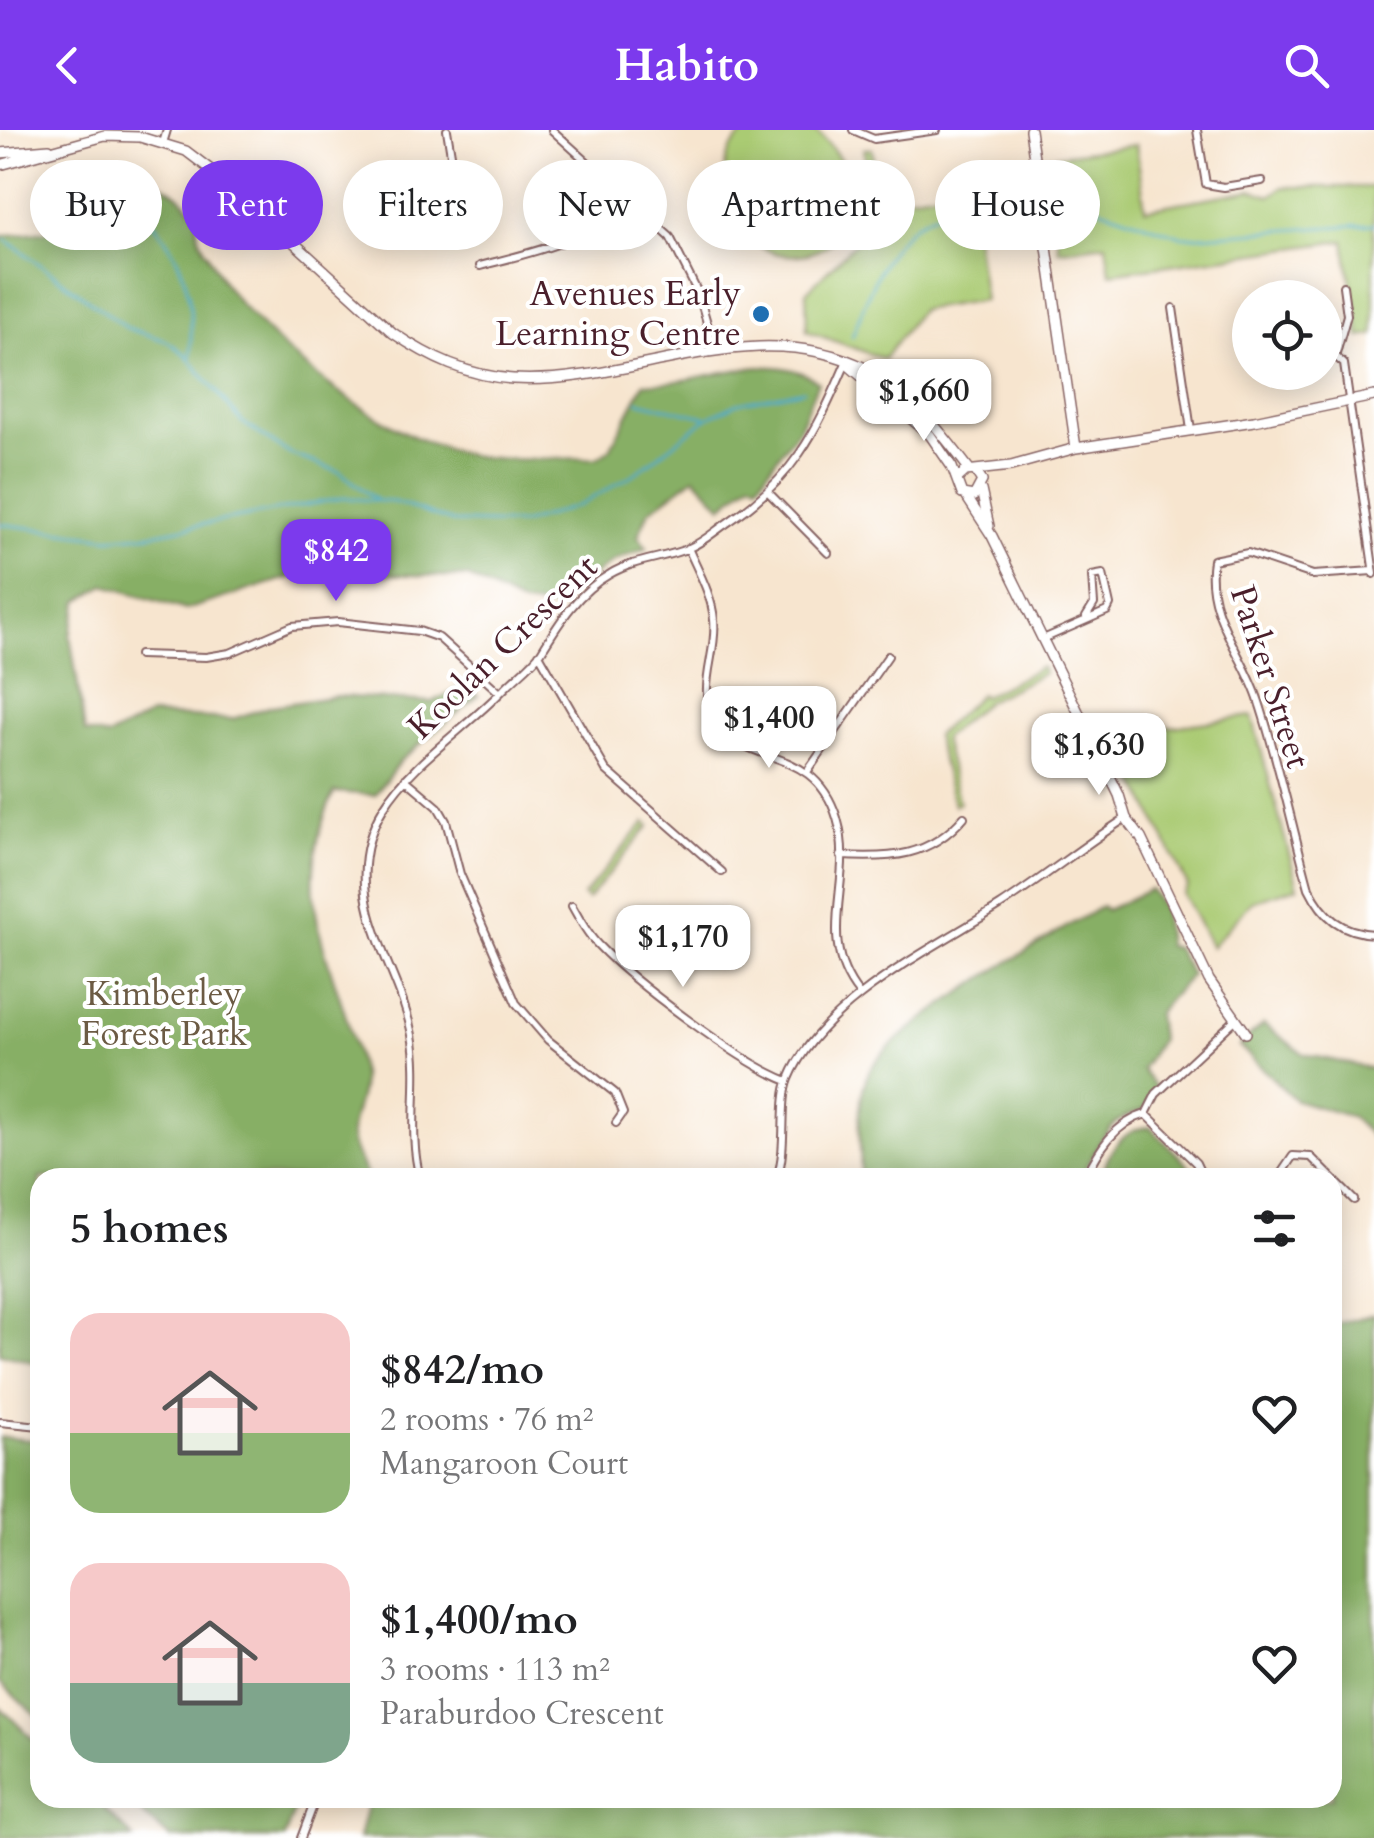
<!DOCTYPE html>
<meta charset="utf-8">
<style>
:root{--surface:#fff;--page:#f6f6f6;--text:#202124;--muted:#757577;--accent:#7c3aed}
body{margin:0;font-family:Cardo,serif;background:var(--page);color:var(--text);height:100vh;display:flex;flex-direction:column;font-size:38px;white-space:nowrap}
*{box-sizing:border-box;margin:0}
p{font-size:32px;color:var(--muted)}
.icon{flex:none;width:55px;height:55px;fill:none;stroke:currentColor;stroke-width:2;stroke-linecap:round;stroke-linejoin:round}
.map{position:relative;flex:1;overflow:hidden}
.drawer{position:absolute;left:30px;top:1038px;width:1312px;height:640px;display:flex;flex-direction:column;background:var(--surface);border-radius:30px;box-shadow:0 5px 25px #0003}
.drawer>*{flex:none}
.top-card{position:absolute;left:30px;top:30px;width:1315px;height:90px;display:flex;gap:20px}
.controls{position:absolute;left:1232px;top:150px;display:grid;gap:20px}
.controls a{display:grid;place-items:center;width:110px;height:110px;border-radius:50%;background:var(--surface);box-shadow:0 5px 25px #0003;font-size:50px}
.price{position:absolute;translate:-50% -85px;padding:0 22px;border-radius:20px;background:#fff;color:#222;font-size:32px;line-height:65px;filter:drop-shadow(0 2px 5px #0008)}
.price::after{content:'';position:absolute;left:50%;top:60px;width:30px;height:22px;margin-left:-15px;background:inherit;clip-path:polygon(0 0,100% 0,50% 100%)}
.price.on{background:var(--accent);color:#fff}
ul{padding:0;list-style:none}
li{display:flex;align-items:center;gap:30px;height:250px;padding:0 40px}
li span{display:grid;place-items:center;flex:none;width:280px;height:200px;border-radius:30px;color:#555}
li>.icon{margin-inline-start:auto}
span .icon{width:120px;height:120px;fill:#fffc;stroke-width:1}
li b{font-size:42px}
h2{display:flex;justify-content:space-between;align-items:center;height:120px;padding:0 40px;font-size:42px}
.tag{padding:0 35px;border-radius:45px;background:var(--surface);box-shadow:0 5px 25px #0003;font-size:35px;line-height:90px}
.tag.on{background:var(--accent);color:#fff}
header{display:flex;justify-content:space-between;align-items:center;height:130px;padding:0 40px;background:var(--accent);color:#fff;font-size:45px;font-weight:800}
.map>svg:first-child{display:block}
.green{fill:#aacb73;stroke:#7a754f;stroke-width:2.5}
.forest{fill:#87af65;stroke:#686748;stroke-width:2.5}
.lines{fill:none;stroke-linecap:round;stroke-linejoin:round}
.stream{stroke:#4cabcb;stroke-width:2.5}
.minor-casing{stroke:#876464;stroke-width:10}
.tertiary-casing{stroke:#876464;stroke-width:12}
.minor{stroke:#fff;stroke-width:6}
.tertiary{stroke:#fff;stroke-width:9}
.poi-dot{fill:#1f6fb2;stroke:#fff;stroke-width:4}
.labels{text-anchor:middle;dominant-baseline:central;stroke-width:8;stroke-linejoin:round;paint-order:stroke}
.poi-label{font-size:35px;fill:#4a1f2b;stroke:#fff;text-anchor:end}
.street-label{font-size:35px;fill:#4a1f2b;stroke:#fff}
.park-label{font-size:35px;fill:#6c5b44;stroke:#fff}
</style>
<header><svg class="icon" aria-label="back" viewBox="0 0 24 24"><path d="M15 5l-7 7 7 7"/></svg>Habito<svg class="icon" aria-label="search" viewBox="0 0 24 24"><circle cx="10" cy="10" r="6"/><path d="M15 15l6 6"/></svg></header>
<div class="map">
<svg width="1374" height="1708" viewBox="0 0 1374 1708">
<rect width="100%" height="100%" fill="#fff"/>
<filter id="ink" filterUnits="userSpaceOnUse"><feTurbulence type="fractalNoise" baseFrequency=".01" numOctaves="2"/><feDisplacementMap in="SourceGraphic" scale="20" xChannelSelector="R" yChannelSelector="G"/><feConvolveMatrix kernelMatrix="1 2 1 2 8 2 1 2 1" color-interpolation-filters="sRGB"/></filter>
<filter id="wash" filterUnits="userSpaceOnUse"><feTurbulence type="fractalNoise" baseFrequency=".0048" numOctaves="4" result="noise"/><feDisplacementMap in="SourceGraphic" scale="40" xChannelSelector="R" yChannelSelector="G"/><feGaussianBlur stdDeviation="2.25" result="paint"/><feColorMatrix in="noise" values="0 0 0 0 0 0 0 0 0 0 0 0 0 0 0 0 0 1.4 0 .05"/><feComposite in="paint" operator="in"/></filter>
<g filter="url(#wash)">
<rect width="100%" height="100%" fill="#f7e5cf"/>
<!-- green -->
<path class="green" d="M750,0h65c116,109 -68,187 -89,59 -5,-26 2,-44 24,-59z
M1136,15l9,64 107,-19 18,6 13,-9h91v148l-14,2 -16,-96 -234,32 -4,-29 -47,6 -13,-93z
M864,19h8l8,52 92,-14 -2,-19 51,-7 10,65 -56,9 9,65 -64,10 -36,49 -77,-28 -1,-39 68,-68z
M1041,537l3,6 -58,29 -43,36 16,65 -5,2 -19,-69 45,-42 3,3z
M1252,586l46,171 -46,14 -41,46 -28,-53 5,-8 -75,-151z
M645,692l4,4 -62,74 -4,-4z"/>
<!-- forest -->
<path class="forest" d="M123,38c26,10 54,19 70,43 5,6 3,14 5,22 2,9 22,44 28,53 49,65 154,147 234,167 43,10 93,5 137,5l13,-9 34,-66c54,4 126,-38 174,-1l-19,46 -41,56 -6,-3 -30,25 -27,-29 -46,34 -11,25 9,12 -34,13 -60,46 -30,-2 -55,-28 -88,-3 -35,-9 -26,3 -133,42 -81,-25 -26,16 -9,34 15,97 23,5 43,-22 81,4 40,-13 65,-10 95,6 34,-17 12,11 -78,65 -25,34 -41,-3c-51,113 7,177 27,282 4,22 -14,47 -9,68 3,12 11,25 16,35l-328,1v186l-40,-10v-1118l48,-5z
M1150,759l13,21 4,36 9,2 15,27 -34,38 3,27 -18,29 14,20 -13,22c-33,4 -49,40 -62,66l-220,1c0,-32 -7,-79 9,-108 24,-44 183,-135 232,-164l4,4z
M1263,894l41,30 70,15v70l-22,-22 -57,-17 -56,-54z
M1150,997l50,50h-89l-7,-8c7,-23 22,-41 46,-42z
M1374,1184v524h-1015l8,-33 -13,-7h978l1,-473z
M0,1307l40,4v278l-40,-37z
M0,1577l40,39v52h53l41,40h-134z
M125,1668h174l-15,40h-114z"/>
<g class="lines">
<!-- stream -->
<path class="stream" d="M120,55c58,62 76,88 70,175
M1054,69l33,5 97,33 190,-13
M5,109l122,89 40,13 18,13 57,68 48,32 50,18 35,27
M852,207c38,-104 56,-136 172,-137
M638,271l67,16
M0,394l110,14 42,-4 191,-36 51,4 59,20 69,2 58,-19 56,-32 71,-55 31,-15 66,-13"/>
</g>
</g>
<g filter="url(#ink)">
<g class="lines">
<defs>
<path id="minor" d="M447,0l7,43
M552,0l118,107 29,58 16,56
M853,0l21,9 63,-9
M1197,0l9,54 18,3 38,-6
M163,13l4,-13
M480,136c57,-15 109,-25 153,-67
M1173,178l18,122
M1325,217l19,17 30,210
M1336,224l11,-39 -4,-29
M769,363l59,60
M688,418c10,23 24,47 26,72 4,35 -20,71 3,103 32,45 97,21 120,95 19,64 -24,118 22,176
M1373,441l-60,4 -65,-22 -35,7c-9,54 31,94 46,142 20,61 33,124 50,186 14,29 32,44 65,46
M1043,509l64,-28 3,-6 -7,-31 -11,2 2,28 -8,13
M539,524l67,116 116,102
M139,525l67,2 24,-4 62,-27 46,-4 81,9 20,7 61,55
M807,642l81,-116
M405,649l33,28 8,14 14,53 56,129 32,37 67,53 8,20 -7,10
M841,726c50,3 89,1 123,-39
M572,776c8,14 15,28 26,39 35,37 144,119 190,136
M1146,984l50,49 7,15
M420,1048c-13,-48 1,-95 -8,-143 -8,-43 -31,-79 -42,-121 -30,-114 69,-158 134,-225 11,-12 28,-24 37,-37 19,-31 37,-60 69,-78 25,-15 53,-15 79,-26 13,-5 26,-17 38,-25 66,-44 88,-88 119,-160
M777,1048c11,-33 2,-74 12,-99 31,-76 145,-131 211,-173 43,-28 83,-60 126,-88
M1085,1048c14,-29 30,-55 61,-64l10,-20 79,-74
M1278,1048l15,-22 18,1 43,43
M0,1292l40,4
M301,1708l15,-40"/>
<path id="tertiary" d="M1030,0l46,318
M0,23l49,-4
M0,35l105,-29 35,1 46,14 46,35 161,147c37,25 75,43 120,46 118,7 239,-68 354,-10 42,21 75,64 103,101
M848,235l82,70 22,32 10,27 12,2 8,-15 -6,-9
M957,349l9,-8 45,-5 65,-18 178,-27 120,-25
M981,360l8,36
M966,366l26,40 127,259 7,23 15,20 68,142 37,53"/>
</defs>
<!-- minor casing -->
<use href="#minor" class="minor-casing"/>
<!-- tertiary casing -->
<use href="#tertiary" class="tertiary-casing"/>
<!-- minor -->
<use href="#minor" class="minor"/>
<!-- tertiary -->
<use href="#tertiary" class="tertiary"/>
</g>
</g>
<!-- markers -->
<circle class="poi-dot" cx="761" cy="184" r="10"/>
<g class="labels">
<!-- poi labels -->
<g class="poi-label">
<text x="741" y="164">Avenues Early<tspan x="741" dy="40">Learning Centre</tspan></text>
</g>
<!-- street labels -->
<g class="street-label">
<text transform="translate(503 517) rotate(-44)">Koolan Crescent</text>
<text transform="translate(1270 547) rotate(72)">Parker Street</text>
</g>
<!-- park labels -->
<g class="park-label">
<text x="164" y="864">Kimberley<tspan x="164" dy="40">Forest Park</tspan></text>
</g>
</g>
</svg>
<div class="controls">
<a><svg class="icon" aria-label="locate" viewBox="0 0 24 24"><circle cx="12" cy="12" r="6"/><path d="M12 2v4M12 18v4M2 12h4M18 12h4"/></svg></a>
</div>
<b class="price" style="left:924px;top:314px">$1,660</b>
<b class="price on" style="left:336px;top:474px">$842</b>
<b class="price" style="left:769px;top:641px">$1,400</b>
<b class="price" style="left:1099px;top:668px">$1,630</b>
<b class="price" style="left:683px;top:860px">$1,170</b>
<div class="top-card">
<a class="tag">Buy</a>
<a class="tag on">Rent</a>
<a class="tag">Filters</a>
<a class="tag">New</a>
<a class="tag">Apartment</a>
<a class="tag">House</a>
</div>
<section class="drawer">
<h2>5 homes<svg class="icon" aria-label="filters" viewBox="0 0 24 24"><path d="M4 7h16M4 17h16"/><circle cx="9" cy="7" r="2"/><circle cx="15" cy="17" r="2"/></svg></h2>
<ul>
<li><span style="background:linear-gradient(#f6c9c9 60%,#8fb573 0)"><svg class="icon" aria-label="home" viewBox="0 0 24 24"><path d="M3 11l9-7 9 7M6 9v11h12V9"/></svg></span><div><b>$842/mo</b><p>2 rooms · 76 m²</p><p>Mangaroon Court</p></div><svg class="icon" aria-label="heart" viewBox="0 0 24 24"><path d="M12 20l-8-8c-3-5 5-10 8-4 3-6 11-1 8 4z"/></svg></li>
<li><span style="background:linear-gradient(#f6c9c9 60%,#7fa58c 0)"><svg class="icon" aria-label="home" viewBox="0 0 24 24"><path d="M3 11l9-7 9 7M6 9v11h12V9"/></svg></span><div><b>$1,400/mo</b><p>3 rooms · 113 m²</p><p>Paraburdoo Crescent</p></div><svg class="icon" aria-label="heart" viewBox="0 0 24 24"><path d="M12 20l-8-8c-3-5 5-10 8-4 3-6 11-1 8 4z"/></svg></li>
</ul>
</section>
</div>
